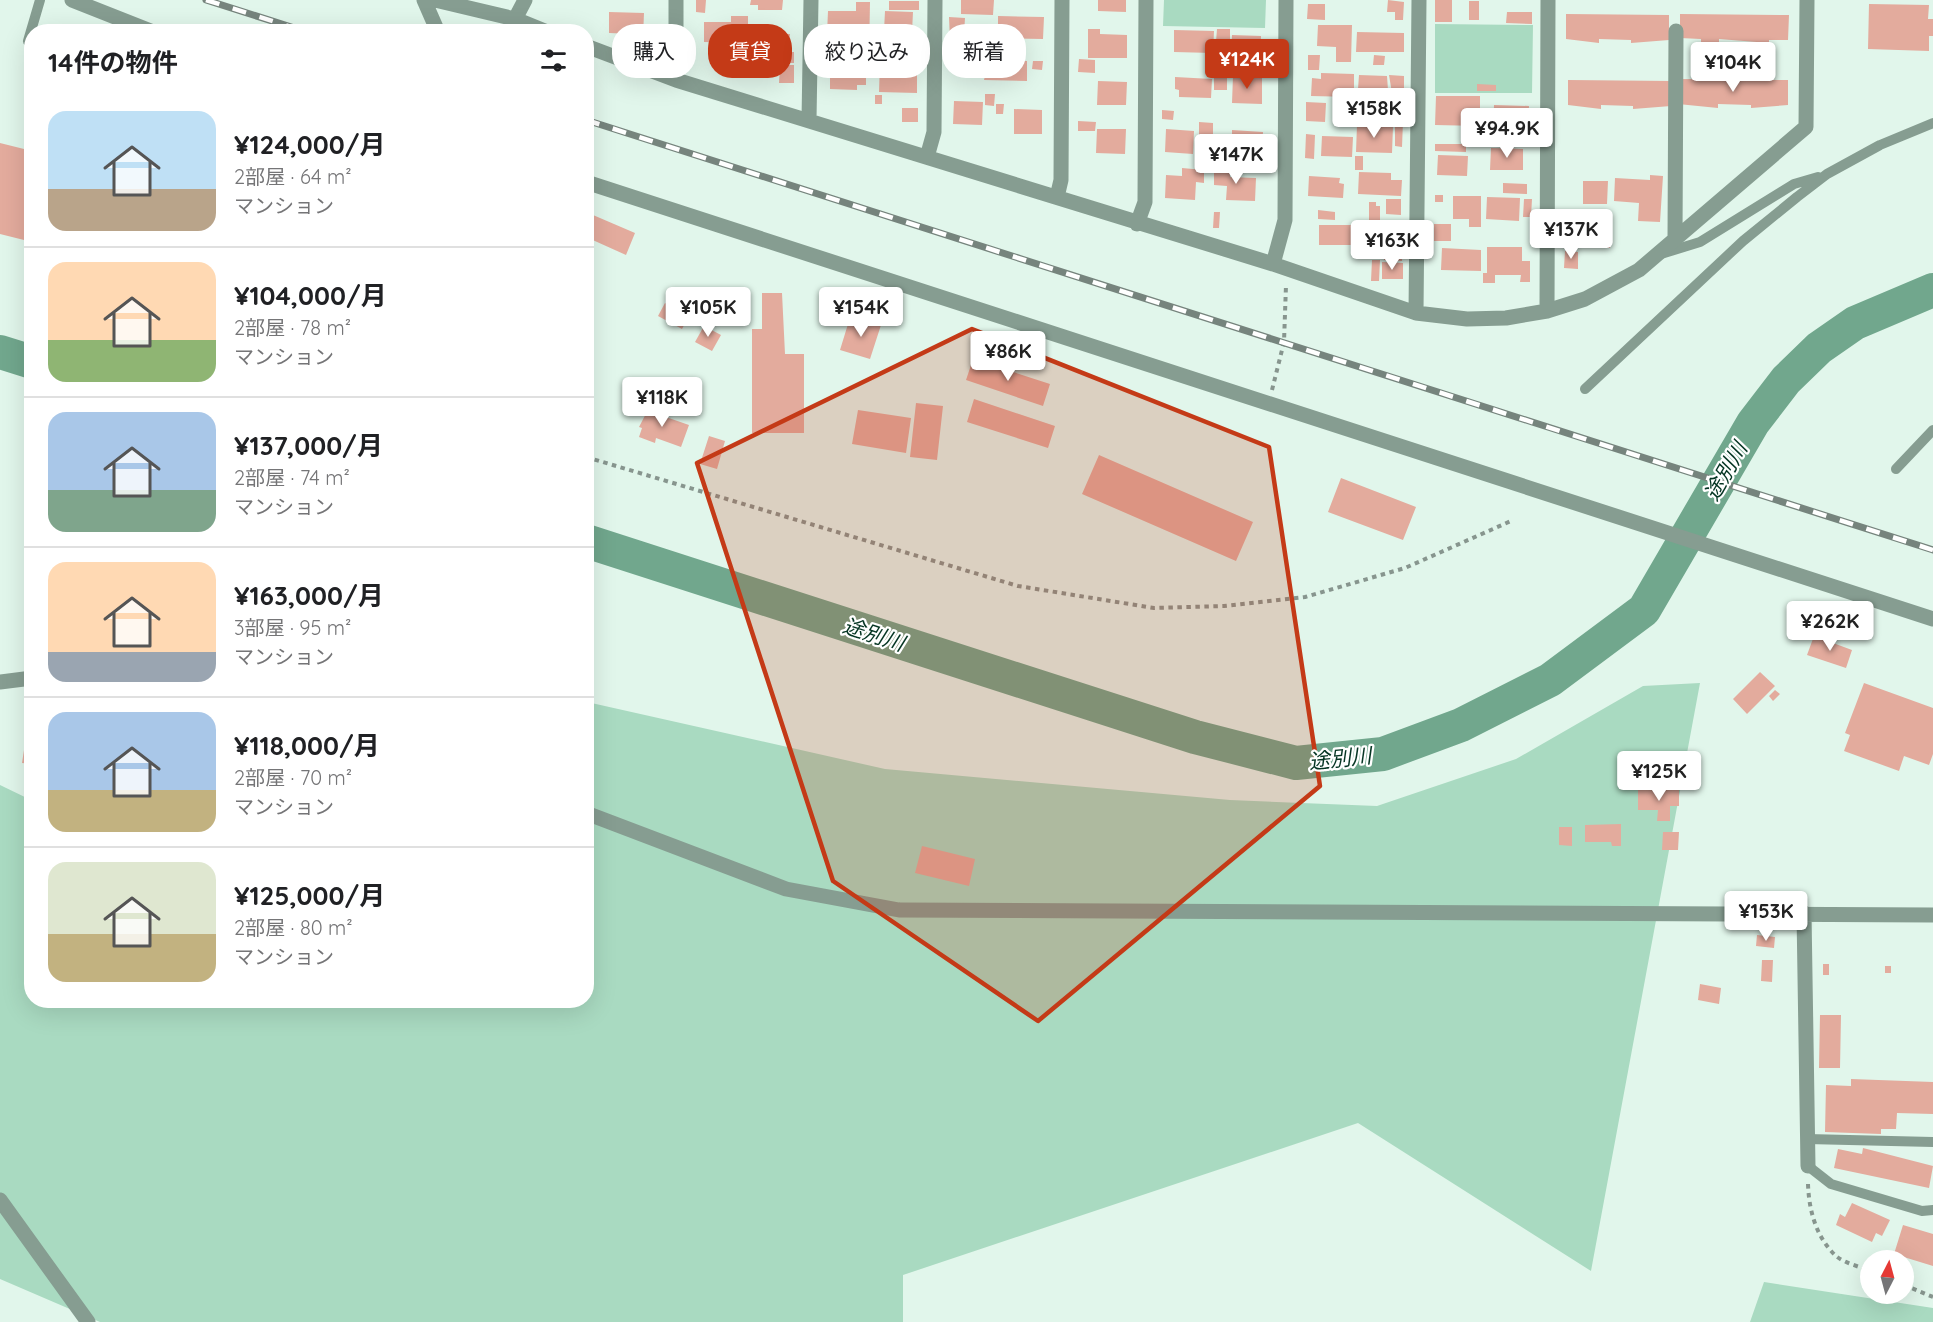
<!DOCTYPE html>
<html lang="ja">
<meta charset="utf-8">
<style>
:root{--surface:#fff;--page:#f6f6f6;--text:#202124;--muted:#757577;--line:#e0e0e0;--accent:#c43a17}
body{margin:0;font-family:Quicksand,"Noto Sans JP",sans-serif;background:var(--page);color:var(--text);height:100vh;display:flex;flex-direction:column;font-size:22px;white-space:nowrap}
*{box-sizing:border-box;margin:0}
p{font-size:20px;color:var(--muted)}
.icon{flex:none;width:33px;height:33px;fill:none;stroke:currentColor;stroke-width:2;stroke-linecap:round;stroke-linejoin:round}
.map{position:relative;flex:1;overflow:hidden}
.drawer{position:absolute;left:24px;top:24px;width:570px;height:984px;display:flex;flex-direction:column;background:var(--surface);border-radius:24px;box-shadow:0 6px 24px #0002}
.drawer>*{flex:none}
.top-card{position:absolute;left:612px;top:24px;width:570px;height:54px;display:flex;gap:12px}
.needle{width:39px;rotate:6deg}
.fabs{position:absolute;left:1860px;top:1250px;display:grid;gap:12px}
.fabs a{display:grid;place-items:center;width:54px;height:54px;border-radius:50%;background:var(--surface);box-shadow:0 6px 24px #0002;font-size:30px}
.price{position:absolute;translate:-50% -51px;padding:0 14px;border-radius:6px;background:#fff;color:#222;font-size:20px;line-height:39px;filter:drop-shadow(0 2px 3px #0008)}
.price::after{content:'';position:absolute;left:50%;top:36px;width:18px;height:14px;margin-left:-9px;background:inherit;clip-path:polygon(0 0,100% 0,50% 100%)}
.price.on{background:var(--accent);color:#fff}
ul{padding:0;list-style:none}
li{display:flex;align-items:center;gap:18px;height:150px;padding:0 24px}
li+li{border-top:2px solid var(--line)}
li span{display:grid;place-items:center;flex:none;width:168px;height:120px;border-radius:18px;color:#555}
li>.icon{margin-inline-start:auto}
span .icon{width:72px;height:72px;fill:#fffc;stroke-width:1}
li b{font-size:26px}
h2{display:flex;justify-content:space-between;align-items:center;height:72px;padding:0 24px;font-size:26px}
.pill{padding:0 21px;border-radius:24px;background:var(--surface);box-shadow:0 6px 24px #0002;font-size:21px;line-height:54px}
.pill.on{background:var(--accent);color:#fff}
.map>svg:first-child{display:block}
.green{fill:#a9dac1}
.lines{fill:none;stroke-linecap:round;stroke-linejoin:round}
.river{stroke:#71a78d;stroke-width:34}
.building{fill:#e3ab9d}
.path{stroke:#87958e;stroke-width:4;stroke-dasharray:4.5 4.5;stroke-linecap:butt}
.service{stroke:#869d91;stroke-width:10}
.minor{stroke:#869d91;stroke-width:15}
.tertiary{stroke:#869d91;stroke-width:15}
.rail-casing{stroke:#76847d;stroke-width:7}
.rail{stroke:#fff;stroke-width:4.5;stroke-dasharray:14;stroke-linecap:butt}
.marked{fill:#c43a17;fill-opacity:0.2;stroke:#c43a17;stroke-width:4.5;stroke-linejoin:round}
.labels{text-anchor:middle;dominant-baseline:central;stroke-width:4.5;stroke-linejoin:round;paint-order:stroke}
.water-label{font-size:21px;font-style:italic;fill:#053523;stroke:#fff}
</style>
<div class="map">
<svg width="1933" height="1322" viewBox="0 0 1933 1322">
<rect width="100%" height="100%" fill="#e1f6eb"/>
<!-- green -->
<path class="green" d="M1164,0h102l-1,28 -102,-2z
M1435,24l98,1 -1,68h-97z
M1700,683l-109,588 -233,-148 -455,152v47h-803l-100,-43v-494l31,15 1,200h554l1,-298 298,67 345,31 147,6 139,-47 127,-73z
M1764,1282l169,26v14h-183z"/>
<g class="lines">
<!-- river -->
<path class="river" d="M0,352l32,10
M586,541l609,196 101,26 87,-9 78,-29 89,-45 94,-70 109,-187 33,-43 33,-32 36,-25 78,-33"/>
</g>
<!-- building -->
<path class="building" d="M696,0h10l-1,13 -9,-1z
M751,0h32l-1,10h-24v-5h-8z
M961,0h33l-1,15 -32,-1z
M1098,0h28v12l-28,-1z
M1388,0l16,2 -1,18h-8v-8h-8z
M1435,0h17v22h-17z
M889,1h30v9h-30z
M1469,1h10v19h-10z
M856,2h14l-1,52 -13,-1v-18l-29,-1 1,-23h28z
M1308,4h17v16l-18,-1z
M1869,4l60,1 -1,14h5v17h-4v15l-61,-2z
M885,11l28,1 -1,20 -28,-1z
M609,12l35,1 -1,25h-10v-4l-24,-1z
M1507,12h25v12l-26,-1z
M1566,14l103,1v25l-38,3v-3l-32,-1v4l-33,-4z
M1680,14l109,1 -1,25h-19v3l-50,-4v3h-18v-3l-21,-1z
M731,16h17v27l-44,-1v-20h27z
M998,16l46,1 -1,22 -45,-1z
M949,17l16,1 -1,16h-6v6h-8z
M1318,25h34l-1,37h-15v-15l-19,-1z
M1088,29h12v5l27,1v23h-39z
M1217,29h13v13h-14z
M1174,30l40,1 -1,22 -39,-1z
M1357,32l47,1v19h-48z
M752,33l38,1 -1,13h-5v16l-32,-1z
M1232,35l29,1 -1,25 -29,-1z
M953,42l43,2v12h-5v17l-39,-1z
M733,45l14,1v16l-15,-1z
M786,52h8v11h-9z
M1308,55h12l-1,15h-11z
M1374,55l11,1 -1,9h-11z
M849,58h17v27h-9v5l-27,-1v-25h19z
M1079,59l16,1v13l-17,-1z
M995,60l32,1v20l-43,-1 1,-4h9z
M880,61l37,1v31l-38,-1z
M1033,61h10l-1,9 -10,-1z
M780,65h14v18h-15z
M1321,73l33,1v23l-43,-1 1,-18 9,1z
M1359,75l28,1 2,28 -32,-1z
M1389,75l15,1v18l-12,-1z
M1214,76h13v14h-13z
M1233,76l29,1v27l-30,-1z
M1175,77l37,2 -1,19 -32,-1v-7l-4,-1z
M1679,79l109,1v25l-37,3v-3l-33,-1v4l-40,-4z
M1568,80l103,1v25l-38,3v-3l-32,-1v4l-33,-4z
M1098,81l29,1 -1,23h-29z
M1477,84l19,1v6h-19z
M985,94h10l-1,12 -9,-1z
M875,95h7v9h-7z
M1396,96h7l-1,13 -7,-1z
M1436,96h44v30l-45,-1z
M954,101l29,1 -1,23 -29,-1z
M1306,102l20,1 -1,19 -19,-1z
M996,104h8l-1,10h-7z
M1494,105l35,1 -1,23 -35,-1z
M902,108h16v14h-16z
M1014,109l28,1v24h-28z
M1162,110l12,1 -1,9 -11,-1z
M1078,121l18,1 -1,9h-17z
M1395,121h8l-1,26 -7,-1z
M1199,122l14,1v15l-14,-1z
M1357,125l36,1 -1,27 -36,-1z
M1097,129h29l-1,25 -29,-1z
M1166,129l28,2 -1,23 -28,-2z
M1232,130l31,2 -1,23 -40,-2 1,-18h9z
M1306,134l9,1 -1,24 -9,-1z
M1322,136l31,1 -1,20 -31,-1z
M0,143l32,8v91l-32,-8z
M1435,144h31v8l-31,-1z
M1491,148l32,1v21h-33z
M1438,155l30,1 -1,20 -30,-1z
M1355,156h8v14h-8z
M1182,168l22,2v13l-8,-1 -1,18 -30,-2 1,-23 16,1z
M1214,168h16v9l26,1 -1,23 -29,-1 1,-14 -13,-1z
M1359,172l32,1v7h11l-1,16 -43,-2z
M1650,175l13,1 -3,46 -22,-1 1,-18 -25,-2 1,-23 35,2z
M1309,176l31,2 -1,5 5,1 -1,14 -35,-2z
M1583,181h25l-1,23h-24z
M1503,183l24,1v10l-24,-1z
M1435,195h8v7h-8z
M1453,196h28v31h-12v-8h-16z
M1487,197l33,1 -1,23 -33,-2z
M1386,199h15v16l-15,-1z
M1524,199h8l-1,18h-8z
M1369,202h7v4h4v14h-11z
M1318,210l17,2v8l-17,-1z
M586,212l49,21 -9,22 -40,-18z
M1214,212h6l-1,16h-6z
M1567,218h8l-1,7 -7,-1z
M1356,223l47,3 -1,11 -20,-2 -1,11 -26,-1z
M1434,224h17v17h-17z
M1319,225h34v20h-34z
M1566,226l45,2 -1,20 -45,-2z
M1385,244h17v17l-18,-1z
M1487,247h35v14h8v21h-10l1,-7h-26v8h-12v-10h4z
M1442,248l39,2v21l-40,-1z
M1565,251l13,1v17l-14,-1z
M1372,260h8l-1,21h-8z
M1382,262l21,1v16h-21z
M762,293h20l3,61h19v79h-52v-104h10z
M665,303l24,13 -7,13 -24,-13z
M854,317l27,8 -11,34 -30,-9 8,-26 4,1z
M704,326l17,9 -9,16 -17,-9z
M973,359l77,25 -7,22 -77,-26z
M974,399l81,27 -7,22 -81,-26z
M916,403l27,3 -6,54 -27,-3z
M651,404l14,6 -2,6 26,9 -8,22 -25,-9 -1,5 -16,-6 3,-9 -3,-1z
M858,410l53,8 -5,35 -54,-9z
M709,436l16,5 -8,28 -17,-5z
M1099,455l154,67 -17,39 -154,-67z
M1341,478l75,29 -13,33 -75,-28z
M1814,636l38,14 -6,18 -39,-13z
M1760,672l15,14 -28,28 -14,-15z
M1864,683l69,25v46l-4,11 -25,-9 -5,15 -55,-20 6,-16 -5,-2z
M1775,690l5,4 -7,7 -4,-5z
M24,750l8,1v13l-10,-1z
M1638,790h41v16h-9v15h-13l1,-11h-20z
M1621,824v22h-9l-1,-4h-26v-17z
M1559,827h13v19l-13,-1z
M1663,832h16l-1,18h-16z
M922,846l53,13 -6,27 -54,-13z
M1757,935l18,2 -1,11 -18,-2z
M1762,960h11l-1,22 -11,-1z
M1823,964h6v11h-6z
M1885,966h6v7h-6z
M1700,984l21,4 -2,16 -21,-4z
M1820,1015h21l-1,53h-21z
M1851,1079l82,3v32l-36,-1 -1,16h-15v5l-56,-2 1,-47 25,1z
M1863,1148l70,18 -4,22 -95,-20 4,-19 24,5z
M1852,1203l38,17 -8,16 -6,-3 -4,9 -36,-17 4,-11 5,3z
M1903,1225l30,9v32l-39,-12z"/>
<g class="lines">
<!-- path -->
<path class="path" d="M1272,390l12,-48 2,-57
M586,457l432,129 136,22 70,-2 81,-9 100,-29 106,-47
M1808,1184c1,27 8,53 28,72 8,7 25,11 34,15
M1904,1285l29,12"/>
<!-- service -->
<path class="service" d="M32,43l-4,-2 12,-41
M1661,254l39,-12 94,-58 24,-7
M1585,389l158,-148 54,-44 30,-23 53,-29 53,-22
M1896,469l37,-39
M1807,1139l126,3
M1808,1166l23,18 91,27 11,-1"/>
<!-- minor -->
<path class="minor" d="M424,0l14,32
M435,0l80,19 32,13
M515,19l10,-19
M586,46l90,34 597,184 143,49 51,6 39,-1 41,-7 38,-12 54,-29 167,-143 1,-127
M676,80v-80
M809,120l2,-120
M927,157l7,-25 1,-132
M1057,197l4,-17 1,-180
M1137,224l8,-22 1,-202
M1675,239l1,-208
M1273,264l12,-44 1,-220
M1547,311l1,-311
M1416,313l3,-313
M0,682l32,-4
M586,813l200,76 113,21 1034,5
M1804,913l4,253
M0,1200l88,122"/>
<!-- tertiary -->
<path class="tertiary" d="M72,0l81,32
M586,182l1347,437"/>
<defs>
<path id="rail" d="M206,0l101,32
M586,120l1347,430"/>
</defs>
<!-- rail casing -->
<use href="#rail" class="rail-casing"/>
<!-- rail -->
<use href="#rail" class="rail"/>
</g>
<!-- marked area -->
<path class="marked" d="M972,329l297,118 51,339 -282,235 -205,-140 -136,-418z"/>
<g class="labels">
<!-- water labels -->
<g class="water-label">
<text transform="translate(1725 471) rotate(-60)">途別川</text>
<text transform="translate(874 634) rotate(18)">途別川</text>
<text transform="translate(1340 758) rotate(-6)">途別川</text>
</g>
</g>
</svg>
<div class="fabs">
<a><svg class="needle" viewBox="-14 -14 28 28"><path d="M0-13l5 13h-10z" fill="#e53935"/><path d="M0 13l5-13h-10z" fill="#757577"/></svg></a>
</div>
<b class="price on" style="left:1247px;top:90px">¥124K</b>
<b class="price" style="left:1733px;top:93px">¥104K</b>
<b class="price" style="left:1374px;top:139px">¥158K</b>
<b class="price" style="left:1507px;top:159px">¥94.9K</b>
<b class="price" style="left:1236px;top:185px">¥147K</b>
<b class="price" style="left:1571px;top:260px">¥137K</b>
<b class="price" style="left:1392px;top:271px">¥163K</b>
<b class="price" style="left:708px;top:338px">¥105K</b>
<b class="price" style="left:861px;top:338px">¥154K</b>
<b class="price" style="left:1008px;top:382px">¥86K</b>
<b class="price" style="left:662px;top:428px">¥118K</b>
<b class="price" style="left:1830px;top:652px">¥262K</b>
<b class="price" style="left:1659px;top:802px">¥125K</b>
<b class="price" style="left:1766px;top:942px">¥153K</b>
<div class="top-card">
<a class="pill">購入</a>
<a class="pill on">賃貸</a>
<a class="pill">絞り込み</a>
<a class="pill">新着</a>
</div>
<section class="drawer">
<h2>14件の物件<svg class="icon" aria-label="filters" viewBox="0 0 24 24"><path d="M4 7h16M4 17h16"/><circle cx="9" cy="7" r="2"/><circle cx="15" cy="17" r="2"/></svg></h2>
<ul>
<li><span style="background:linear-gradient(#bfe0f5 65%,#b9a48a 0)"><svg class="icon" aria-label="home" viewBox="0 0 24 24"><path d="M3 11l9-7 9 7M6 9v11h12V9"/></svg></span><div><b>¥124,000/月</b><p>2部屋 · 64 m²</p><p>マンション</p></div></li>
<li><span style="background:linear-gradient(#ffd9b3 65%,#8fb573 0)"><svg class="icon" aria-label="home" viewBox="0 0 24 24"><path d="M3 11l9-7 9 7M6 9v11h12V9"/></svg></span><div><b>¥104,000/月</b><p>2部屋 · 78 m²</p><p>マンション</p></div></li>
<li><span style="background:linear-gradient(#a9c7e8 65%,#7fa58c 0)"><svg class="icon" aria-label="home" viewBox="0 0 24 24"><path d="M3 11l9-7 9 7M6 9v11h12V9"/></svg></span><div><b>¥137,000/月</b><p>2部屋 · 74 m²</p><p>マンション</p></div></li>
<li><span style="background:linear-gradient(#ffd9b3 75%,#9aa5b1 0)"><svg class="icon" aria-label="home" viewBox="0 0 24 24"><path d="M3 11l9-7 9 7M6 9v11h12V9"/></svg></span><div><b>¥163,000/月</b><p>3部屋 · 95 m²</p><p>マンション</p></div></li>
<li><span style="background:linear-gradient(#a9c7e8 65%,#c2b280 0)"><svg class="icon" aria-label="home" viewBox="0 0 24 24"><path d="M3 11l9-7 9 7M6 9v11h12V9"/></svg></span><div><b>¥118,000/月</b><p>2部屋 · 70 m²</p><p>マンション</p></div></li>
<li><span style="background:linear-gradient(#dfe7d0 60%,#c2b280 0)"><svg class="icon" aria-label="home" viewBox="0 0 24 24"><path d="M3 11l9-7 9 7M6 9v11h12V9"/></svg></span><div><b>¥125,000/月</b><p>2部屋 · 80 m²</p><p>マンション</p></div></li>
</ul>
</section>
</div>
